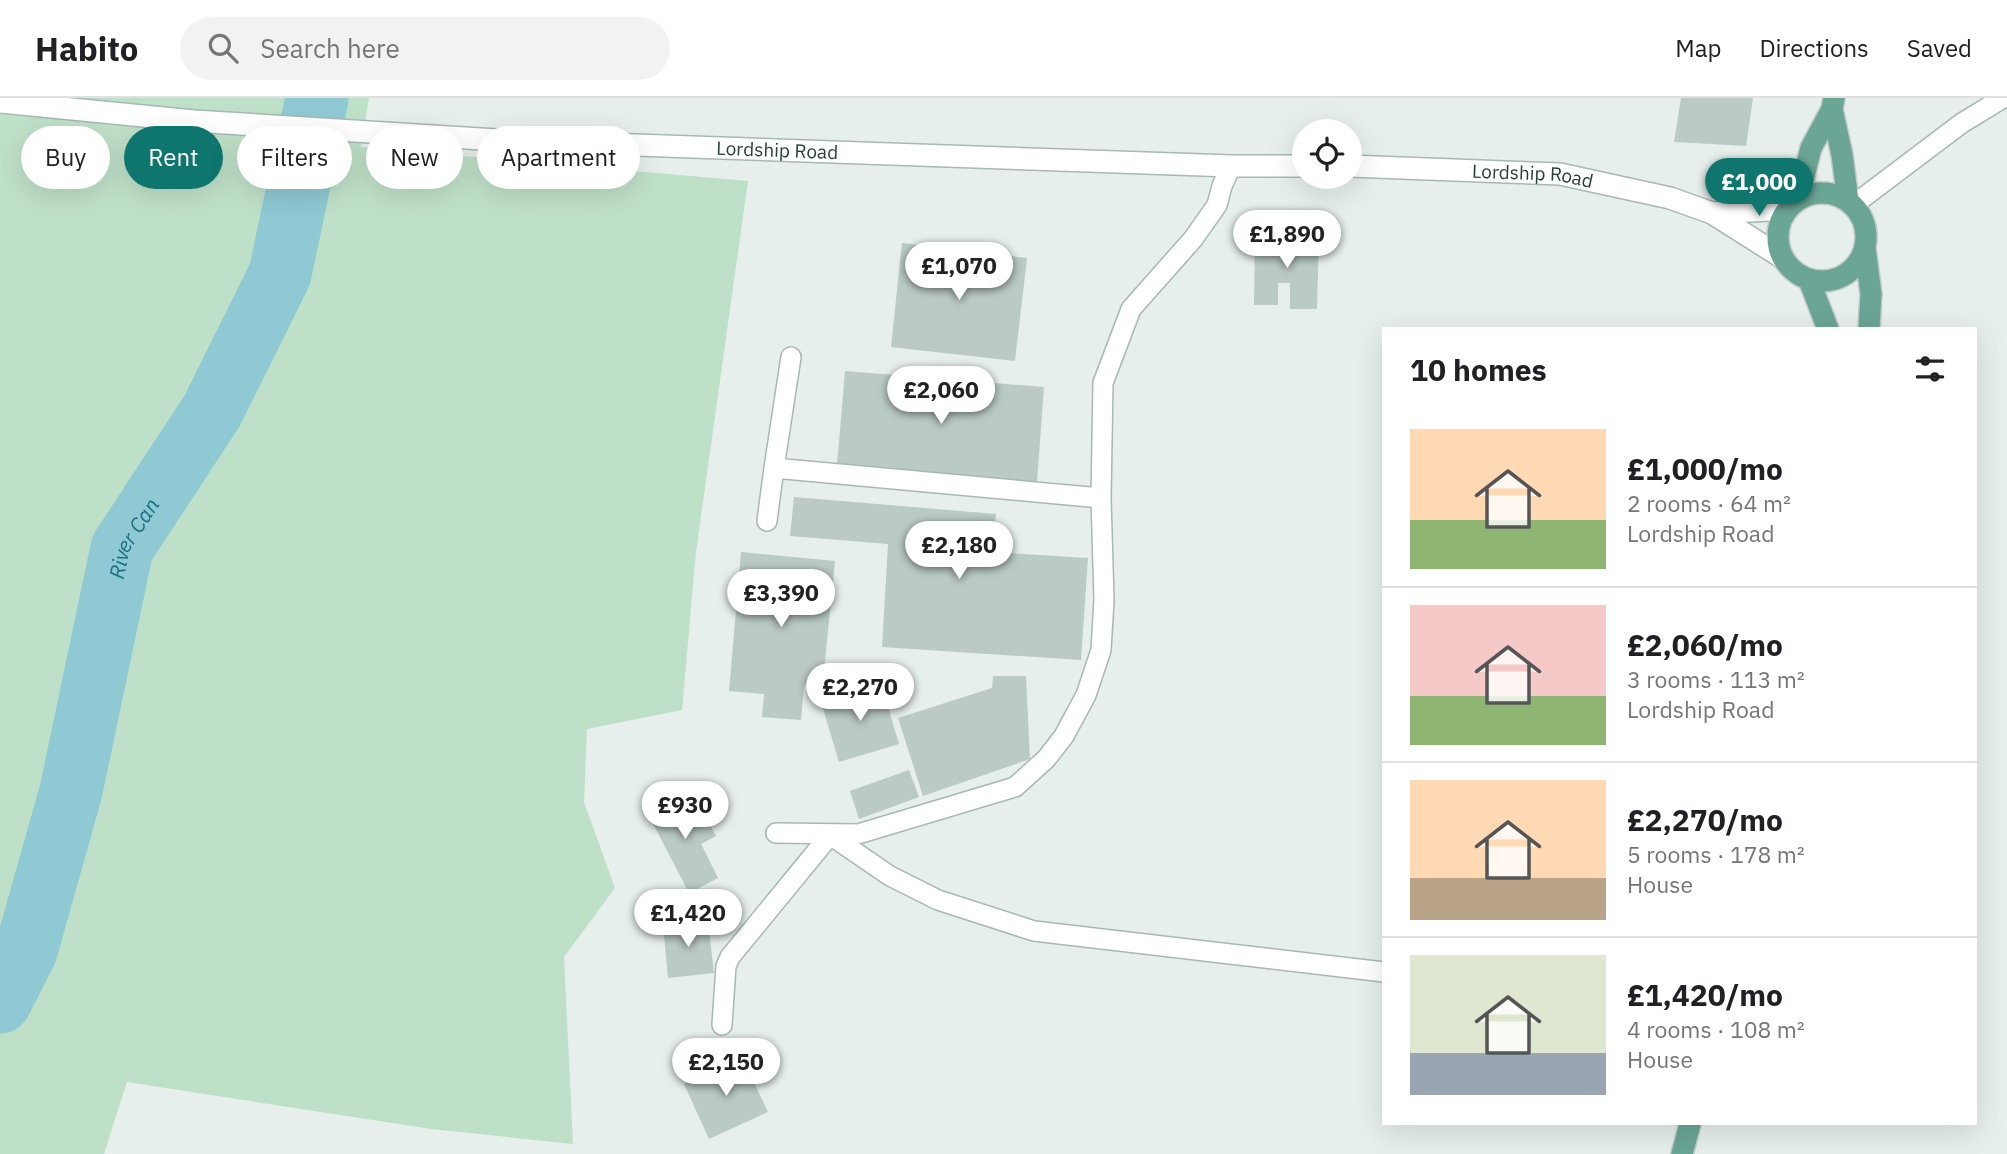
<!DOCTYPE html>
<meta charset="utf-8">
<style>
:root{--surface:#fff;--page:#f2f2f2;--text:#202124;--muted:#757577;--line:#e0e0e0;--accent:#0f766e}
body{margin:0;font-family:"IBM Plex Sans",sans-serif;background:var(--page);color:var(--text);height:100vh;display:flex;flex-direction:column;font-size:26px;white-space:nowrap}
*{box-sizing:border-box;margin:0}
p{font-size:23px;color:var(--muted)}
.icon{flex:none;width:38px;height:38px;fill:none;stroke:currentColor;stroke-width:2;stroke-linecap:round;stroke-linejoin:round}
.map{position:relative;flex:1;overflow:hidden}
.side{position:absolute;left:1382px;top:229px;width:595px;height:798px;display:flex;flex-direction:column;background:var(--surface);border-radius:0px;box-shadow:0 7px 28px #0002}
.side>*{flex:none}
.top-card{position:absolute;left:21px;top:28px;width:665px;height:63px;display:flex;gap:14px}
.buttons{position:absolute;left:1292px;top:21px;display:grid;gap:14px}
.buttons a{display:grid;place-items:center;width:70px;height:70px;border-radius:50%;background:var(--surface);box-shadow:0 7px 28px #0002;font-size:35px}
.price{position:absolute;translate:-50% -60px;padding:0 16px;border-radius:24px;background:#fff;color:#222;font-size:23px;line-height:46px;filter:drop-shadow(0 2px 4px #0008)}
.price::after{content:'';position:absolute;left:50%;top:42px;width:21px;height:16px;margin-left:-10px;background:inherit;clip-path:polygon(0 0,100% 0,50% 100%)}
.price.on{background:var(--accent);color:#fff}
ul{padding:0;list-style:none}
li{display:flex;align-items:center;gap:21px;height:175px;padding:0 28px}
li+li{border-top:2px solid var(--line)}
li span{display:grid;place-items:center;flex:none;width:196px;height:140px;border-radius:0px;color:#555}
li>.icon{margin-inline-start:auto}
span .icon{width:84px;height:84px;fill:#fffc;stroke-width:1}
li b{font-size:30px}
h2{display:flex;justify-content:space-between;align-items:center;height:84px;padding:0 28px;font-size:30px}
.chip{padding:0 24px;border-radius:32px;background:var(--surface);box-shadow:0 7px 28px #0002;font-size:24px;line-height:63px}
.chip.on{background:var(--accent);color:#fff}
header{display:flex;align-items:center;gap:42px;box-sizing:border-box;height:98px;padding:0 35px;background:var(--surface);border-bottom:2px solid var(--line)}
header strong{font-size:33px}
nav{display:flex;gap:38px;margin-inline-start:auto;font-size:24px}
.search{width:490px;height:63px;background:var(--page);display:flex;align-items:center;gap:18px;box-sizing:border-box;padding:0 24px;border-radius:38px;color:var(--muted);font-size:26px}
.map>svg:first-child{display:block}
.green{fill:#bfe0c8}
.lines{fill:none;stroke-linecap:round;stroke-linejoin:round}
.river{stroke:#8ec9d4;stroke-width:63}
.building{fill:#bbcac4}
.service-casing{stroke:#a8b8b2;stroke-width:22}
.tertiary-casing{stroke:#a8b8b2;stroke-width:24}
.primary-casing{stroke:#c2cac8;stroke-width:24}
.service{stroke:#fff;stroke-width:19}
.tertiary{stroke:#fff;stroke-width:21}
.primary{stroke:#6aa596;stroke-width:21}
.labels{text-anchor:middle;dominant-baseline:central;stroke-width:5;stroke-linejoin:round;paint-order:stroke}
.street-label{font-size:19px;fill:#24423a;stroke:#f7fbf9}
.water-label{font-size:21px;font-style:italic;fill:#1c6f80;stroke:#f7fbf9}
</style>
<header>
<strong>Habito</strong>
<div class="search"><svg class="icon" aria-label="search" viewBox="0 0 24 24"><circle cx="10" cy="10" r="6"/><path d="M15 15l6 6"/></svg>Search here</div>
<nav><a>Map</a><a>Directions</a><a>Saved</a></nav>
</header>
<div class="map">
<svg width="2007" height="1056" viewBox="0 0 2007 1056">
<rect width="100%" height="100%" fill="#e6efeb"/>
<!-- green -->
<path class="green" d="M0,0h369l-8,49 387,34 -52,371 -14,158 -95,19 -3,73 31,86 -51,69 9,187 -142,-15 -304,-47 -23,72h-104z"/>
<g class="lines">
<!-- river -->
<path class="river" id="s1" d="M0,904l26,-51 45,-160 51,-243 90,-137 68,-137 37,-176"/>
</g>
<!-- building -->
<path class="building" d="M1681,0h72l-7,48 -72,-4z
M1255,138l64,1 -2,72h-27v-26h-12v22h-24z
M902,145l125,15 -12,103 -124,-14z
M845,273l199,16 -7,95 -200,-17z
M794,399l202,17 -4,38 96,6 -7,102 -199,-13 6,-103 -98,-8z
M741,454l94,9 -11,110 -20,15 -3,34 -39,-3 2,-23 -35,-3z
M993,578h33l4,83 -107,37 -25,-78 94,-30z
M881,585l18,61 -60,18 -18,-60z
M909,672l10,27 -60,22 -9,-28z
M677,695l12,23 13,-7 14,27 -15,8 17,34 -29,15 -43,-83z
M708,823l6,52 -46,5 -5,-53z
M742,959l26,55 -59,27 -25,-55z"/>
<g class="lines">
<defs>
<path id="service" d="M1852,108l110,-83 41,-25
M791,259l-17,111 327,30
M767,423l7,-53
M776,735l82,1 157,-47 31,-28 18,-23 22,-41 15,-45 3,-50 -3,-102 2,-115 28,-74 62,-70 24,-34 5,-19 9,-20
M722,927l4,-59 4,-9 100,-122 60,41 48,24 96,31 350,41"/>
<g id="tertiary">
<path id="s2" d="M0,4l194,19 303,19 734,26h73"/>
<path id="s3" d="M1349,68l211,8 110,24 42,15 71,45"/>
<path d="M1712,115l76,-4"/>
</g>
<path id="primary" d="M1832,11l10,46 6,46
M1778 139a44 44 0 1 1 88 0a44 44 0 1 1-88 0Z
M1798,102l13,-52 21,-39 2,-11
M1865,150l6,46 -2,35
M1809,182l19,49
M1682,1056l8,-30"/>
</defs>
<!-- service casing -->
<use href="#service" class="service-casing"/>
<!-- tertiary casing -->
<use href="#tertiary" class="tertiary-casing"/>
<!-- primary casing -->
<use href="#primary" class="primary-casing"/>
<!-- service -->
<use href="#service" class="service"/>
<!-- tertiary -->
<use href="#tertiary" class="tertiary"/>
<!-- primary -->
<use href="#primary" class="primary"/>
</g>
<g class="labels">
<!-- street labels -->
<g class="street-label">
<text stroke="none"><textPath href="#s2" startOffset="779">Lordship Road</textPath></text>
<text stroke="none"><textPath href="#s3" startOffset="184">Lordship Road</textPath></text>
</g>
<!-- water labels -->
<g class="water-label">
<text stroke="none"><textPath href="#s1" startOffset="485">River Can</textPath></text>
</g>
</g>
</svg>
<div class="buttons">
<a><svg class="icon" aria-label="locate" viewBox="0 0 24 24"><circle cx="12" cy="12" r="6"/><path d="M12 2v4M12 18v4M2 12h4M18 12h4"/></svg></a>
</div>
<b class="price on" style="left:1759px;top:120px">£1,000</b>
<b class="price" style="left:1287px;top:172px">£1,890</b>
<b class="price" style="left:959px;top:204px">£1,070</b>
<b class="price" style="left:941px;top:328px">£2,060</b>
<b class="price" style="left:959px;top:483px">£2,180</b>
<b class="price" style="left:781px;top:531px">£3,390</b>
<b class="price" style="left:860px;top:625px">£2,270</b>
<b class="price" style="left:685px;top:743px">£930</b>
<b class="price" style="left:688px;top:851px">£1,420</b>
<b class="price" style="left:726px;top:1000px">£2,150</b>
<div class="top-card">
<a class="chip">Buy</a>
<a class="chip on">Rent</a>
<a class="chip">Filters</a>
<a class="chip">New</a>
<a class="chip">Apartment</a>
</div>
<section class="side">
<h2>10 homes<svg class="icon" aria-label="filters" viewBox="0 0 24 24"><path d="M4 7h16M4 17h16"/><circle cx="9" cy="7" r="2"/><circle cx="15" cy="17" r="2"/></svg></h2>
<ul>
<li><span style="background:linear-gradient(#ffd9b3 65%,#8fb573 0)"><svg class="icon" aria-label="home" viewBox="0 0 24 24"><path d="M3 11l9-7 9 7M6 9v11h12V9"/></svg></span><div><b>£1,000/mo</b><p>2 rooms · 64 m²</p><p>Lordship Road</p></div></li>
<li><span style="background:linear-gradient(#f6c9c9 65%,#8fb573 0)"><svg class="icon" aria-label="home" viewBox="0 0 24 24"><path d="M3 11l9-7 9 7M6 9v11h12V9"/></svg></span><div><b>£2,060/mo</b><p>3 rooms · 113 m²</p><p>Lordship Road</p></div></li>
<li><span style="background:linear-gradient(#ffd9b3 70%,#b9a48a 0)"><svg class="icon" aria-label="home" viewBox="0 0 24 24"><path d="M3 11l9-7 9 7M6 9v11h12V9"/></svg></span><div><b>£2,270/mo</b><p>5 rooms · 178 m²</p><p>House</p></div></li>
<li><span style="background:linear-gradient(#dfe7d0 70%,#9aa5b1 0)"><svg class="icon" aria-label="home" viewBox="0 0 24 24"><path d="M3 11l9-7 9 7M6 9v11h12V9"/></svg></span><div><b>£1,420/mo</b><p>4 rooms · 108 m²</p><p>House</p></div></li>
</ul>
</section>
</div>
